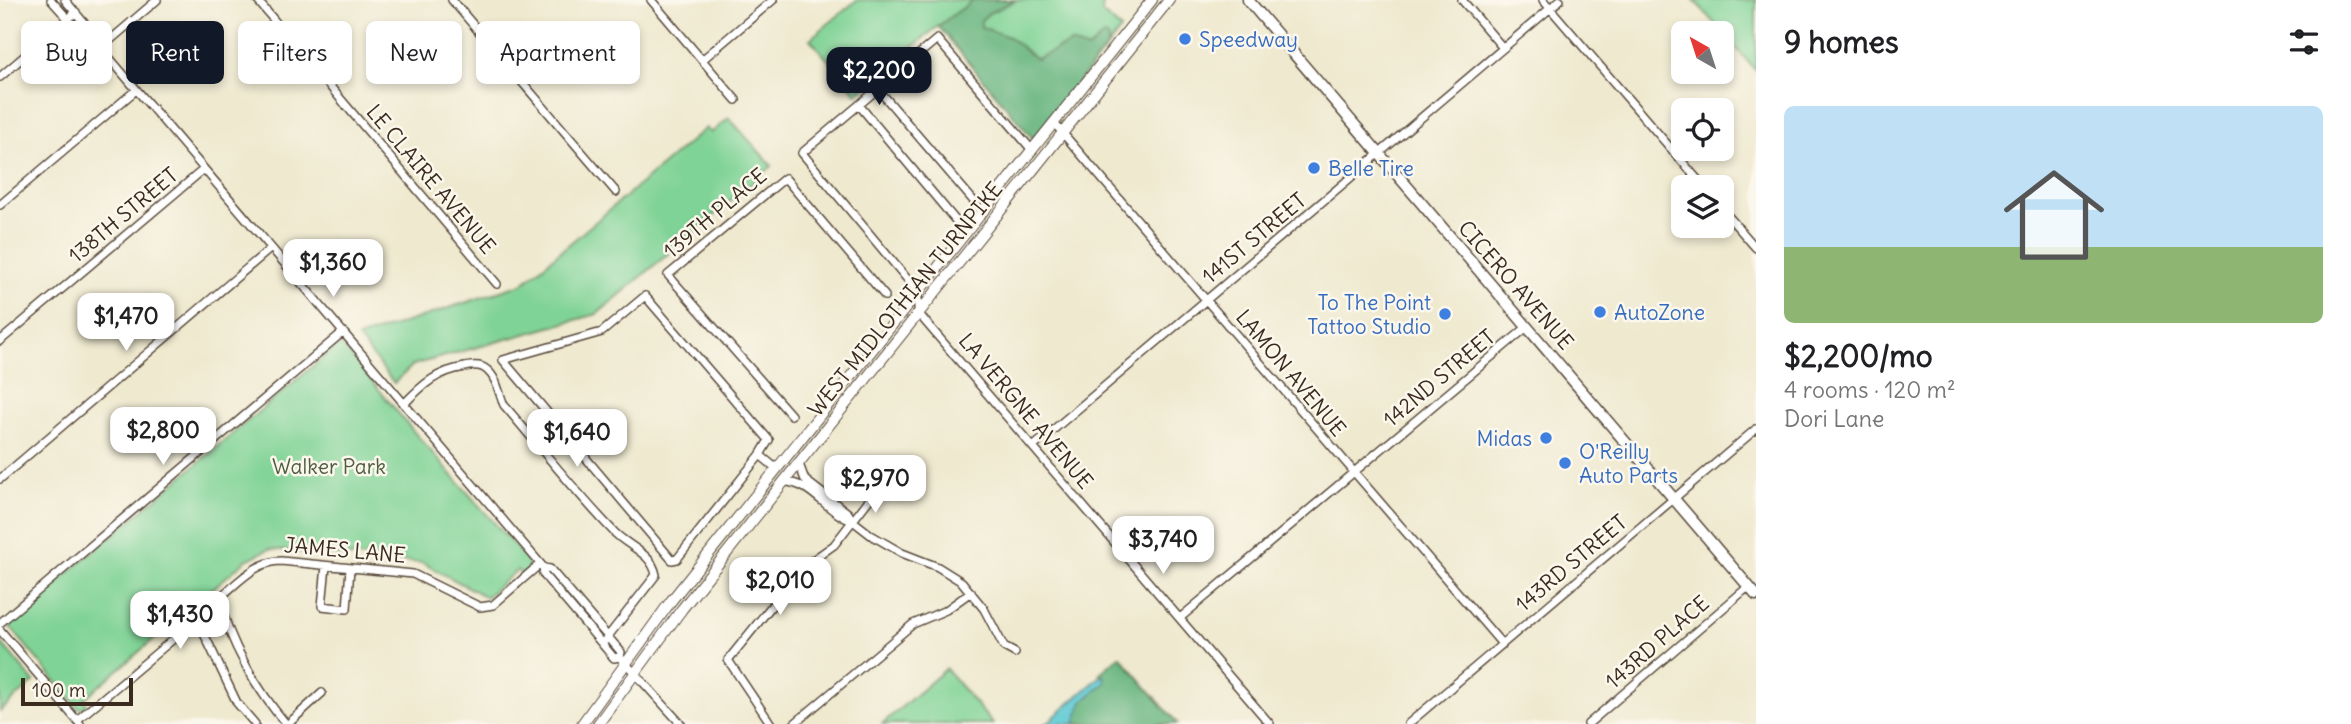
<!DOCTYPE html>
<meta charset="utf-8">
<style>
:root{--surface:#fff;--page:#f6f6f6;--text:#202124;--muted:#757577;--line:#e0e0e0;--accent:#111827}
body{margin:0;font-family:Delius,sans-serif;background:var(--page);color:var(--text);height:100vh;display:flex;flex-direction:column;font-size:26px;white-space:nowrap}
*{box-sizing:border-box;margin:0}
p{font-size:23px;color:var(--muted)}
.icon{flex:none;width:38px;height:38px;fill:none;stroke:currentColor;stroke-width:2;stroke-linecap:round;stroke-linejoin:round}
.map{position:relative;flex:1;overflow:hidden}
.drawer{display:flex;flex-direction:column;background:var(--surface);width:595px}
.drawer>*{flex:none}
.banner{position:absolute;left:21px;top:21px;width:665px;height:63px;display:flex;gap:14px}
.needle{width:46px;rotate:321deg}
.tools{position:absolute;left:1671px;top:21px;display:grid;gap:14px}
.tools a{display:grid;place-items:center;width:63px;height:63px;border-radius:10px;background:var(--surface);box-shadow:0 4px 10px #0003;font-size:35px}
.scale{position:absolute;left:21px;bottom:18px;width:112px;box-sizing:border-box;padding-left:7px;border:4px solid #3b2a1e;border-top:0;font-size:19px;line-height:24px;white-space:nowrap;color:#3b2a1e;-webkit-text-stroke:5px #fbf7ec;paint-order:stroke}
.price{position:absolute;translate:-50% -60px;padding:0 16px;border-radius:14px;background:#fff;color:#222;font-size:23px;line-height:46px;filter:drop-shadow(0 2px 4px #0008)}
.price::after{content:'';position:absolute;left:50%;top:42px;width:21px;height:16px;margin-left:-10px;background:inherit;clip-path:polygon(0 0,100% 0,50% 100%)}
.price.selected{background:var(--accent);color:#fff}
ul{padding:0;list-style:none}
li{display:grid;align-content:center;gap:14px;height:371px;padding:0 28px}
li+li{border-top:2px solid var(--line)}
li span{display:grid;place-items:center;height:217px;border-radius:10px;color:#555}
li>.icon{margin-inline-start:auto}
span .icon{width:126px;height:126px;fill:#fffc;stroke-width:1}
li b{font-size:30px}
h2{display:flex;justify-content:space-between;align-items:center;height:84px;padding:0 28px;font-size:30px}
.tag{padding:0 24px;border-radius:10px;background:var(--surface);box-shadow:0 4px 10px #0003;font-size:24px;line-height:63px}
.tag.selected{background:var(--accent);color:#fff}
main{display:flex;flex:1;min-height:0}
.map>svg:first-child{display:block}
.green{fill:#80d396;stroke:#5e7e5a;stroke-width:2}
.forest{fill:#68b57f;stroke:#52704e;stroke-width:2}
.water{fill:#5dc9d3;stroke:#4c7a78;stroke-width:2}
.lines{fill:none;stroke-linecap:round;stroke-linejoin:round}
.minor-casing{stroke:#564739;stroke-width:10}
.secondary-casing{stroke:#564739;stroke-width:12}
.primary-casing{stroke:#564739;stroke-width:13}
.minor{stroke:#fff;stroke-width:7}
.secondary{stroke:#fff;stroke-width:10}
.primary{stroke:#fff;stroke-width:10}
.shop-dot{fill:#3f7fe0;stroke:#fbf7ec;stroke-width:2.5}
.labels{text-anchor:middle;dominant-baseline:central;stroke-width:5;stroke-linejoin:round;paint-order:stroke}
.shop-label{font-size:21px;fill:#366cbe;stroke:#fbf7ec;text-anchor:start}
.street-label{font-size:21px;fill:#3b2a1e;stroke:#fbf7ec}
.park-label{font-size:21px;fill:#505d42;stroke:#fbf7ec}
</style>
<main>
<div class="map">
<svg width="1756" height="724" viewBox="0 0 1756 724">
<rect width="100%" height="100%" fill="#fbf7ec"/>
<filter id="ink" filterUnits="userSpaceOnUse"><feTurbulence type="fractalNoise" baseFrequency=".0143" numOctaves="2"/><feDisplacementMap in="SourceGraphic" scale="14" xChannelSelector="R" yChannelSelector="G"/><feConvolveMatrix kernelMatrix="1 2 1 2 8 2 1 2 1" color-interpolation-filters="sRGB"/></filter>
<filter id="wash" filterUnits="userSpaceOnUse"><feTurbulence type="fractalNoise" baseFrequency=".00686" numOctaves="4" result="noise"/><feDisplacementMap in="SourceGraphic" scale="28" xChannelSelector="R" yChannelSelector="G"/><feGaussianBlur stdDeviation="1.57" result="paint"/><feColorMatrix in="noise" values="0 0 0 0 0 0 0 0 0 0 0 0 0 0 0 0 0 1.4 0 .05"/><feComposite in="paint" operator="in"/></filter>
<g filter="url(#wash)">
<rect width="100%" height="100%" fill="#efe9cf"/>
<!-- green -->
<path class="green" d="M857,0h117l-36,26 -81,68 -47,-55z
M1016,0h87l-1,13 19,16 -13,17v-9l-21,13 -28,-3 -13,10 -10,3c-16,-15 -33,-27 -55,-33v-7l8,-7z
M1694,0h62v69l-1,1z
M729,118l43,48 -175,148 -184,51 -19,18 -36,-45 164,-54 184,-156 5,5z
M339,344l4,2 71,86 114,129 1,8 -7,6 -5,-5 -31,27 -63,-34 -154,-14 -23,11 -162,139 3,6 -3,3h-6l-68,-81 1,-6z
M0,641l34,41 -34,29z
M946,669l47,55h-111z"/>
<!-- forest -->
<path class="forest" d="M974,0h42l-27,13 -8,7v7l28,10 27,22 35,-16c21,10 15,7 33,-8l4,2v9l-75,93 -95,-113z
M1120,656l58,68h-103c3,-18 10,-29 26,-38l2,-10 -4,-2z"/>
<!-- water -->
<path class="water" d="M1101,676l4,1v6l-23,19 -7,22h-29z"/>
</g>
<g filter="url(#ink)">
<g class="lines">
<defs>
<path id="minor" d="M51,0l37,41 12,7
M65,0l29,35 7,13 443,520 6,1 71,83 -1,5
M257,0l240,284
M452,0l164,192
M651,0l85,100
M1462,0l41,48
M1543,0l161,187
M101,48l56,-48
M702,60l71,-60
M0,77l76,-65
M878,89l105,123
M859,105l107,128
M1054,123l448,521
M1032,150l-95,-111 -135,114 116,139v21l352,411
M0,205l136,-115
M1722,209l34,39
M0,341l204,-172
M404,404c19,-20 34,-33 61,-37 8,-2 16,-3 22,3 10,8 12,24 17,35 37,43 72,88 111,128 14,14 37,20 41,42l-54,69
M791,415l-123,-140 117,-97 100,118
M1033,447l527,-447
M760,455l-83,104 -5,1 -169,-200 99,-28 43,-36 124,144 -9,15 17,14
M799,464l6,16 43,33 5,8 18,14 31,18 36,14 24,15 22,27 20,38 11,6
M0,479l271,-231
M784,482c28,0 43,31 68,39
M326,566l-4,40 25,3 3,-41
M544,568l-1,6 71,84 6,-1 61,67
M1180,618l347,-291
M0,623l343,-291
M0,630l80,94
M77,720l120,-101 40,84 18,21
M286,724c-29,-34 -57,-82 -67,-126 19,-15 37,-37 62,-37l132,13 67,33 13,-2 47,-41
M288,724l34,-31
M771,724l-43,-64 75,-93 31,-22 41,-53
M794,724l119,-100 33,-14 25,-18
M1408,724l348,-295
M1588,724l160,-137"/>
<path id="secondary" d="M582,724l89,-123 481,-601
M598,724l84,-115 487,-609"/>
<path id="primary" d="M1248,0l508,595"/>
</defs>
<!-- minor casing -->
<use href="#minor" class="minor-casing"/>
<!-- secondary casing -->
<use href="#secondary" class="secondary-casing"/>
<!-- primary casing -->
<use href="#primary" class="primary-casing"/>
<!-- minor -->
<use href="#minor" class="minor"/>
<!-- secondary -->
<use href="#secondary" class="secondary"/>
<!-- primary -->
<use href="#primary" class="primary"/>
</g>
</g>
<!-- markers -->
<g class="shop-dot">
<circle cx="1185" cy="39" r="7"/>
<circle cx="1314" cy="168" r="7"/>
<circle cx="1600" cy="312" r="7"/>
<circle cx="1445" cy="314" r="7"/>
<circle cx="1546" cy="438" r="7"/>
<circle cx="1565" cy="463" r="7"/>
</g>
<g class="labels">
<!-- shop labels -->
<g class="shop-label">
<text x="1199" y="39">Speedway</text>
<text x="1328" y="168">Belle Tire</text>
<text x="1431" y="302" text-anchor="end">To The Point<tspan x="1431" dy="24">Tattoo Studio</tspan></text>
<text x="1614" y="312">AutoZone</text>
<text x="1532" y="438" text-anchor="end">Midas</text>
<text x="1579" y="451">O'Reilly<tspan x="1579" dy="24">Auto Parts</tspan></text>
</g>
<!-- street labels -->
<g class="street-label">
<text transform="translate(431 179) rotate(50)">LE CLAIRE AVENUE</text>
<text transform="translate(715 213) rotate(-40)">139TH PLACE</text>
<text transform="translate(123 215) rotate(-40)">138TH STREET</text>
<text transform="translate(1254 238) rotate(-40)">141ST STREET</text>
<text transform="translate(1516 285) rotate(49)">CICERO AVENUE</text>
<text transform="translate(905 299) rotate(-51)">WEST MIDLOTHIAN TURNPIKE</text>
<text transform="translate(1291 373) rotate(50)">LAMON AVENUE</text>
<text transform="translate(1439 378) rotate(-40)">142ND STREET</text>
<text transform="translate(1026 411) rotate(50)">LA VERGNE AVENUE</text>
<text transform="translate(345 550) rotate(5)">JAMES LANE</text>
<text transform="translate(1571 563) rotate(-40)">143RD STREET</text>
<text transform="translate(1657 642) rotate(-41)">143RD PLACE</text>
</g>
<!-- park labels -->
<g class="park-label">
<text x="329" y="466">Walker Park</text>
</g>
</g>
</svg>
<div class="tools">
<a><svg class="needle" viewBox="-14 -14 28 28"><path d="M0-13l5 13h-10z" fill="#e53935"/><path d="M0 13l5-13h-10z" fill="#757577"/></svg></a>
<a><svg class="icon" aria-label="locate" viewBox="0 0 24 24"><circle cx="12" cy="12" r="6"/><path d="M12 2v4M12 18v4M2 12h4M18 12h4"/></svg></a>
<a><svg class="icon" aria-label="layers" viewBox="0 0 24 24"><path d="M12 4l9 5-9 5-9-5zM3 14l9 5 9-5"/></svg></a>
</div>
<div class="scale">100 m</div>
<b class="price selected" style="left:879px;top:107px">$2,200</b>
<b class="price" style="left:333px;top:299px">$1,360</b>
<b class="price" style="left:126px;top:353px">$1,470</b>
<b class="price" style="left:163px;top:467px">$2,800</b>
<b class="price" style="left:577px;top:469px">$1,640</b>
<b class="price" style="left:875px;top:515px">$2,970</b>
<b class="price" style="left:1163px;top:576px">$3,740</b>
<b class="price" style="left:780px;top:617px">$2,010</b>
<b class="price" style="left:180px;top:651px">$1,430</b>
<div class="banner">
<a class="tag">Buy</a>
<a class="tag selected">Rent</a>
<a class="tag">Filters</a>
<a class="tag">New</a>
<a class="tag">Apartment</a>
</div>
</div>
<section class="drawer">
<h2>9 homes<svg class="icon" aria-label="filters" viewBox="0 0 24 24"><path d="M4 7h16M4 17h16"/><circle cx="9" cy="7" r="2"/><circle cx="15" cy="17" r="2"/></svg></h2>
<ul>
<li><span style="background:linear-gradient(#bfe0f5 65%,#8fb573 0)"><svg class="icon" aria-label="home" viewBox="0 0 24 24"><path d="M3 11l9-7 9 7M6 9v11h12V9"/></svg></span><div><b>$2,200/mo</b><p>4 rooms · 120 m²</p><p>Dori Lane</p></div></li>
</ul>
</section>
</main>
